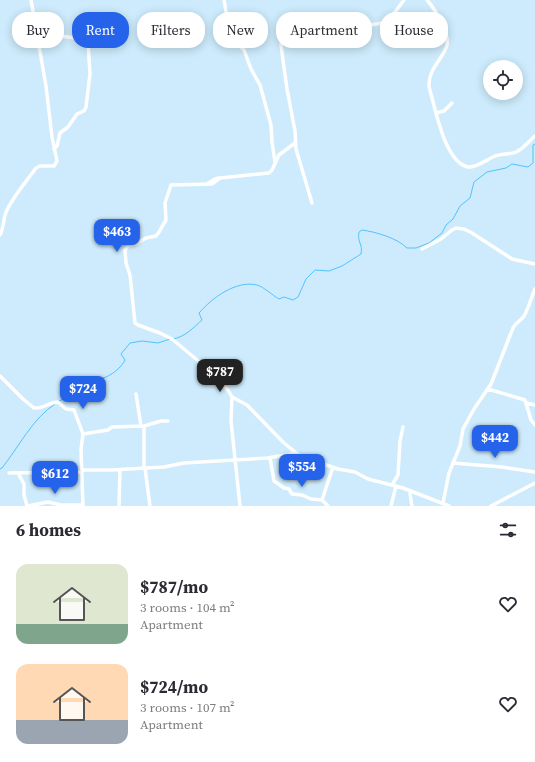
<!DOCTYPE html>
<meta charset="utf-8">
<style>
:root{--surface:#fff;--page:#f7f7f7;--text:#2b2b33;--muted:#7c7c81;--accent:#2563eb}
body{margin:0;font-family:"Source Serif 4",serif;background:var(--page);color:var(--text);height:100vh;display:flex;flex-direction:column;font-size:15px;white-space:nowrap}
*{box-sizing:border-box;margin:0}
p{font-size:13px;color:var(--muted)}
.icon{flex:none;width:22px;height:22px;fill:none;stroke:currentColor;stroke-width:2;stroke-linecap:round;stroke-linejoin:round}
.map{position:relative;height:506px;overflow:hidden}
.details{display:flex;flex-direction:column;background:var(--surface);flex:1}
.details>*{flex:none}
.guide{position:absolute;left:12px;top:12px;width:511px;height:36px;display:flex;gap:8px}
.controls{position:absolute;left:483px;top:60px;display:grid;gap:8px}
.controls a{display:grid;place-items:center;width:40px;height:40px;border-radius:50%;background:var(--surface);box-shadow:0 2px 10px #0003;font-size:20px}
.price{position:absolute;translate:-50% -34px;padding:0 9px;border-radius:8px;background:var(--accent);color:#fff;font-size:13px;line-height:26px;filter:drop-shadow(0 1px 2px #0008)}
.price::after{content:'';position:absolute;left:50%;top:24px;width:12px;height:9px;margin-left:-6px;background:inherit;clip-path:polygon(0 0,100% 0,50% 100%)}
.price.active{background:#222;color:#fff}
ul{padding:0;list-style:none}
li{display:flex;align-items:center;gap:12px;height:100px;padding:0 16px}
li span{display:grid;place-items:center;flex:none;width:112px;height:80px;border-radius:12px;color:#555}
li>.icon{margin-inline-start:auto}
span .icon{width:48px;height:48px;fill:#fffc;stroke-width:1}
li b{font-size:17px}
h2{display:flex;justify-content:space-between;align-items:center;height:48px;padding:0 16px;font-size:17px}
.chip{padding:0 14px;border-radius:16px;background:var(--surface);box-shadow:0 2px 10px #0003;font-size:14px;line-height:36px}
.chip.active{background:var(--accent);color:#fff}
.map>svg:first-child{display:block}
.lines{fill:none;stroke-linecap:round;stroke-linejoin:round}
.stream{stroke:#53c3fd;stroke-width:1}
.minor{stroke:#fff;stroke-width:3.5}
</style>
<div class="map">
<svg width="535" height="506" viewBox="0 0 535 506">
<rect width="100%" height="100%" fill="#cdebfc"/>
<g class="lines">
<!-- stream -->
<path class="stream" d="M173,339c12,-2 20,-11 29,-19l-3,-7c13,-15 37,-33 58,-28 7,2 15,10 22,14l5,-2 9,3 5,-3 8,-18 9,-9 14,1 13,-5 19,-12c2,-11 -4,-11 -2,-22l3,-2c14,2 35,8 45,18h9l13,-5 13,-10 4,-8 7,-6 7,-13 10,-8 4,-16 13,-10 19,-4 6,-4 16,3 5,-4v-18l2,-1
M59,401l25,-11 10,-12c2,0 7,1 9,0 8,-2 19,-11 22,-18l-4,-6 9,-11 12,-2 16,2 12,-4
M0,469l2,-1c16,-20 31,-50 53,-64"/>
<!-- minor -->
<path class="minor" d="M224,0l4,23 4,10 5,10 7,7 7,19 9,16 11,40 1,17 3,20
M427,0c8,9 25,37 19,48 -6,14 -18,22 -17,39 6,19 15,75 39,80 8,1 18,-7 25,-10 8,-4 16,-2 23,-5 7,-3 13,-11 19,-16
M39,39l21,-3 24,3 4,3 2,32 -4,33 -2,4 -7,3 -9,13 -8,6 -3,13 -3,3
M436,113l8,-2 8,-8
M207,184l8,-5 4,-1
M312,203l-16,-54 -1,-18 -8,-42 -6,-44 2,-9 4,-4 10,-4h17l14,-7 6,-1 6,1 6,3 15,1h9l12,-2 6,-3 4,-4 12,-16
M0,235c4,-7 3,-17 7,-25 7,-15 19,-28 29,-42l4,-2h14l3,-5 -5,-24 -6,-51 -15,-86
M422,249l19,-10 11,-9 4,-2 8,1 8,4 40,26 23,5
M0,376l23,23 11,9c10,1 15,-6 24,-6l8,7 8,1 9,24 -2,15 2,57
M488,389l37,11 6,20 4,5
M136,394l5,32
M232,397l15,8 37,38 16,13 38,13 17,3 13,7 35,9 46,18
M527,403l8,2
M144,426v42
M83,434l25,-4 4,-3 32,-1 17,-5h7
M270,458l4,23 10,7 5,1 3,5 10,1 9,4 11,1 11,-33
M453,463l49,4 33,5
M145,468l5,38
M82,470h29l53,-3 20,-4 84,-5 27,-5
M9,473l73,-1
M18,473l6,11v11l3,11
M392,485l6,-10 2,-34 3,-14
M411,491l-1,3 2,12
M322,500l6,6
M443,503l6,-30 11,-27 3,-17 11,-20 17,-25 22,-56c3,-6 8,-7 11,-12 5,-9 7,-18 11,-27
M28,506l20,-4 13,3h22
M119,506l1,-36
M240,506l-9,-85 1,-24 -4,-7 -20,-21 -36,-30 -12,-6 -22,-8 -3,-2 -5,-48 -4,-12 -1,-13 3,-4 8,-2 10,-6 10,-2 3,-4 7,-12 -1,-17 6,-18 41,-1 8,-6 49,-5 3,-3 7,-15 16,-12
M391,506l5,-20
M491,506l44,-23"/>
</g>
</svg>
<div class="controls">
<a><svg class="icon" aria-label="locate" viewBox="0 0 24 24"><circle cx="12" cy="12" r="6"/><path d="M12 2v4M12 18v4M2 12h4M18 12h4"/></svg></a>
</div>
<b class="price" style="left:117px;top:253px">$463</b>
<b class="price active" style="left:220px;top:393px">$787</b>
<b class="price" style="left:83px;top:410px">$724</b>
<b class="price" style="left:495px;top:459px">$442</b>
<b class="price" style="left:302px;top:488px">$554</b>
<b class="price" style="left:55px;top:495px">$612</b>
<div class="guide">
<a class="chip">Buy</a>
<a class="chip active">Rent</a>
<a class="chip">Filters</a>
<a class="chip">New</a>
<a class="chip">Apartment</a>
<a class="chip">House</a>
</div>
</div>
<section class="details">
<h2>6 homes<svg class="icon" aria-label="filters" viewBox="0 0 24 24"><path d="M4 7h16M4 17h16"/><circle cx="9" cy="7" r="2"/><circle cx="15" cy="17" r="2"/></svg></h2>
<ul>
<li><span style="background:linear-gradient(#dfe7d0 75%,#7fa58c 0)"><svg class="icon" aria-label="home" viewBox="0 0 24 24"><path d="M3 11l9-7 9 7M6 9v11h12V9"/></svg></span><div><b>$787/mo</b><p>3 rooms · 104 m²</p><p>Apartment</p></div><svg class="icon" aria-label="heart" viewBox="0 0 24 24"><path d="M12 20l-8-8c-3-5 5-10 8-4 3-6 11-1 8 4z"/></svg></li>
<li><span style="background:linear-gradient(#ffd9b3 70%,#9aa5b1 0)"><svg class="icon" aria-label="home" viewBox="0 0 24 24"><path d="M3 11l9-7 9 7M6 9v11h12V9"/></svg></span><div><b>$724/mo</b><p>3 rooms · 107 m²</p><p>Apartment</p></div><svg class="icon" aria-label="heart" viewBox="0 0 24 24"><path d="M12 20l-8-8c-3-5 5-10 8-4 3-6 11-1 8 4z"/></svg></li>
</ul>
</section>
